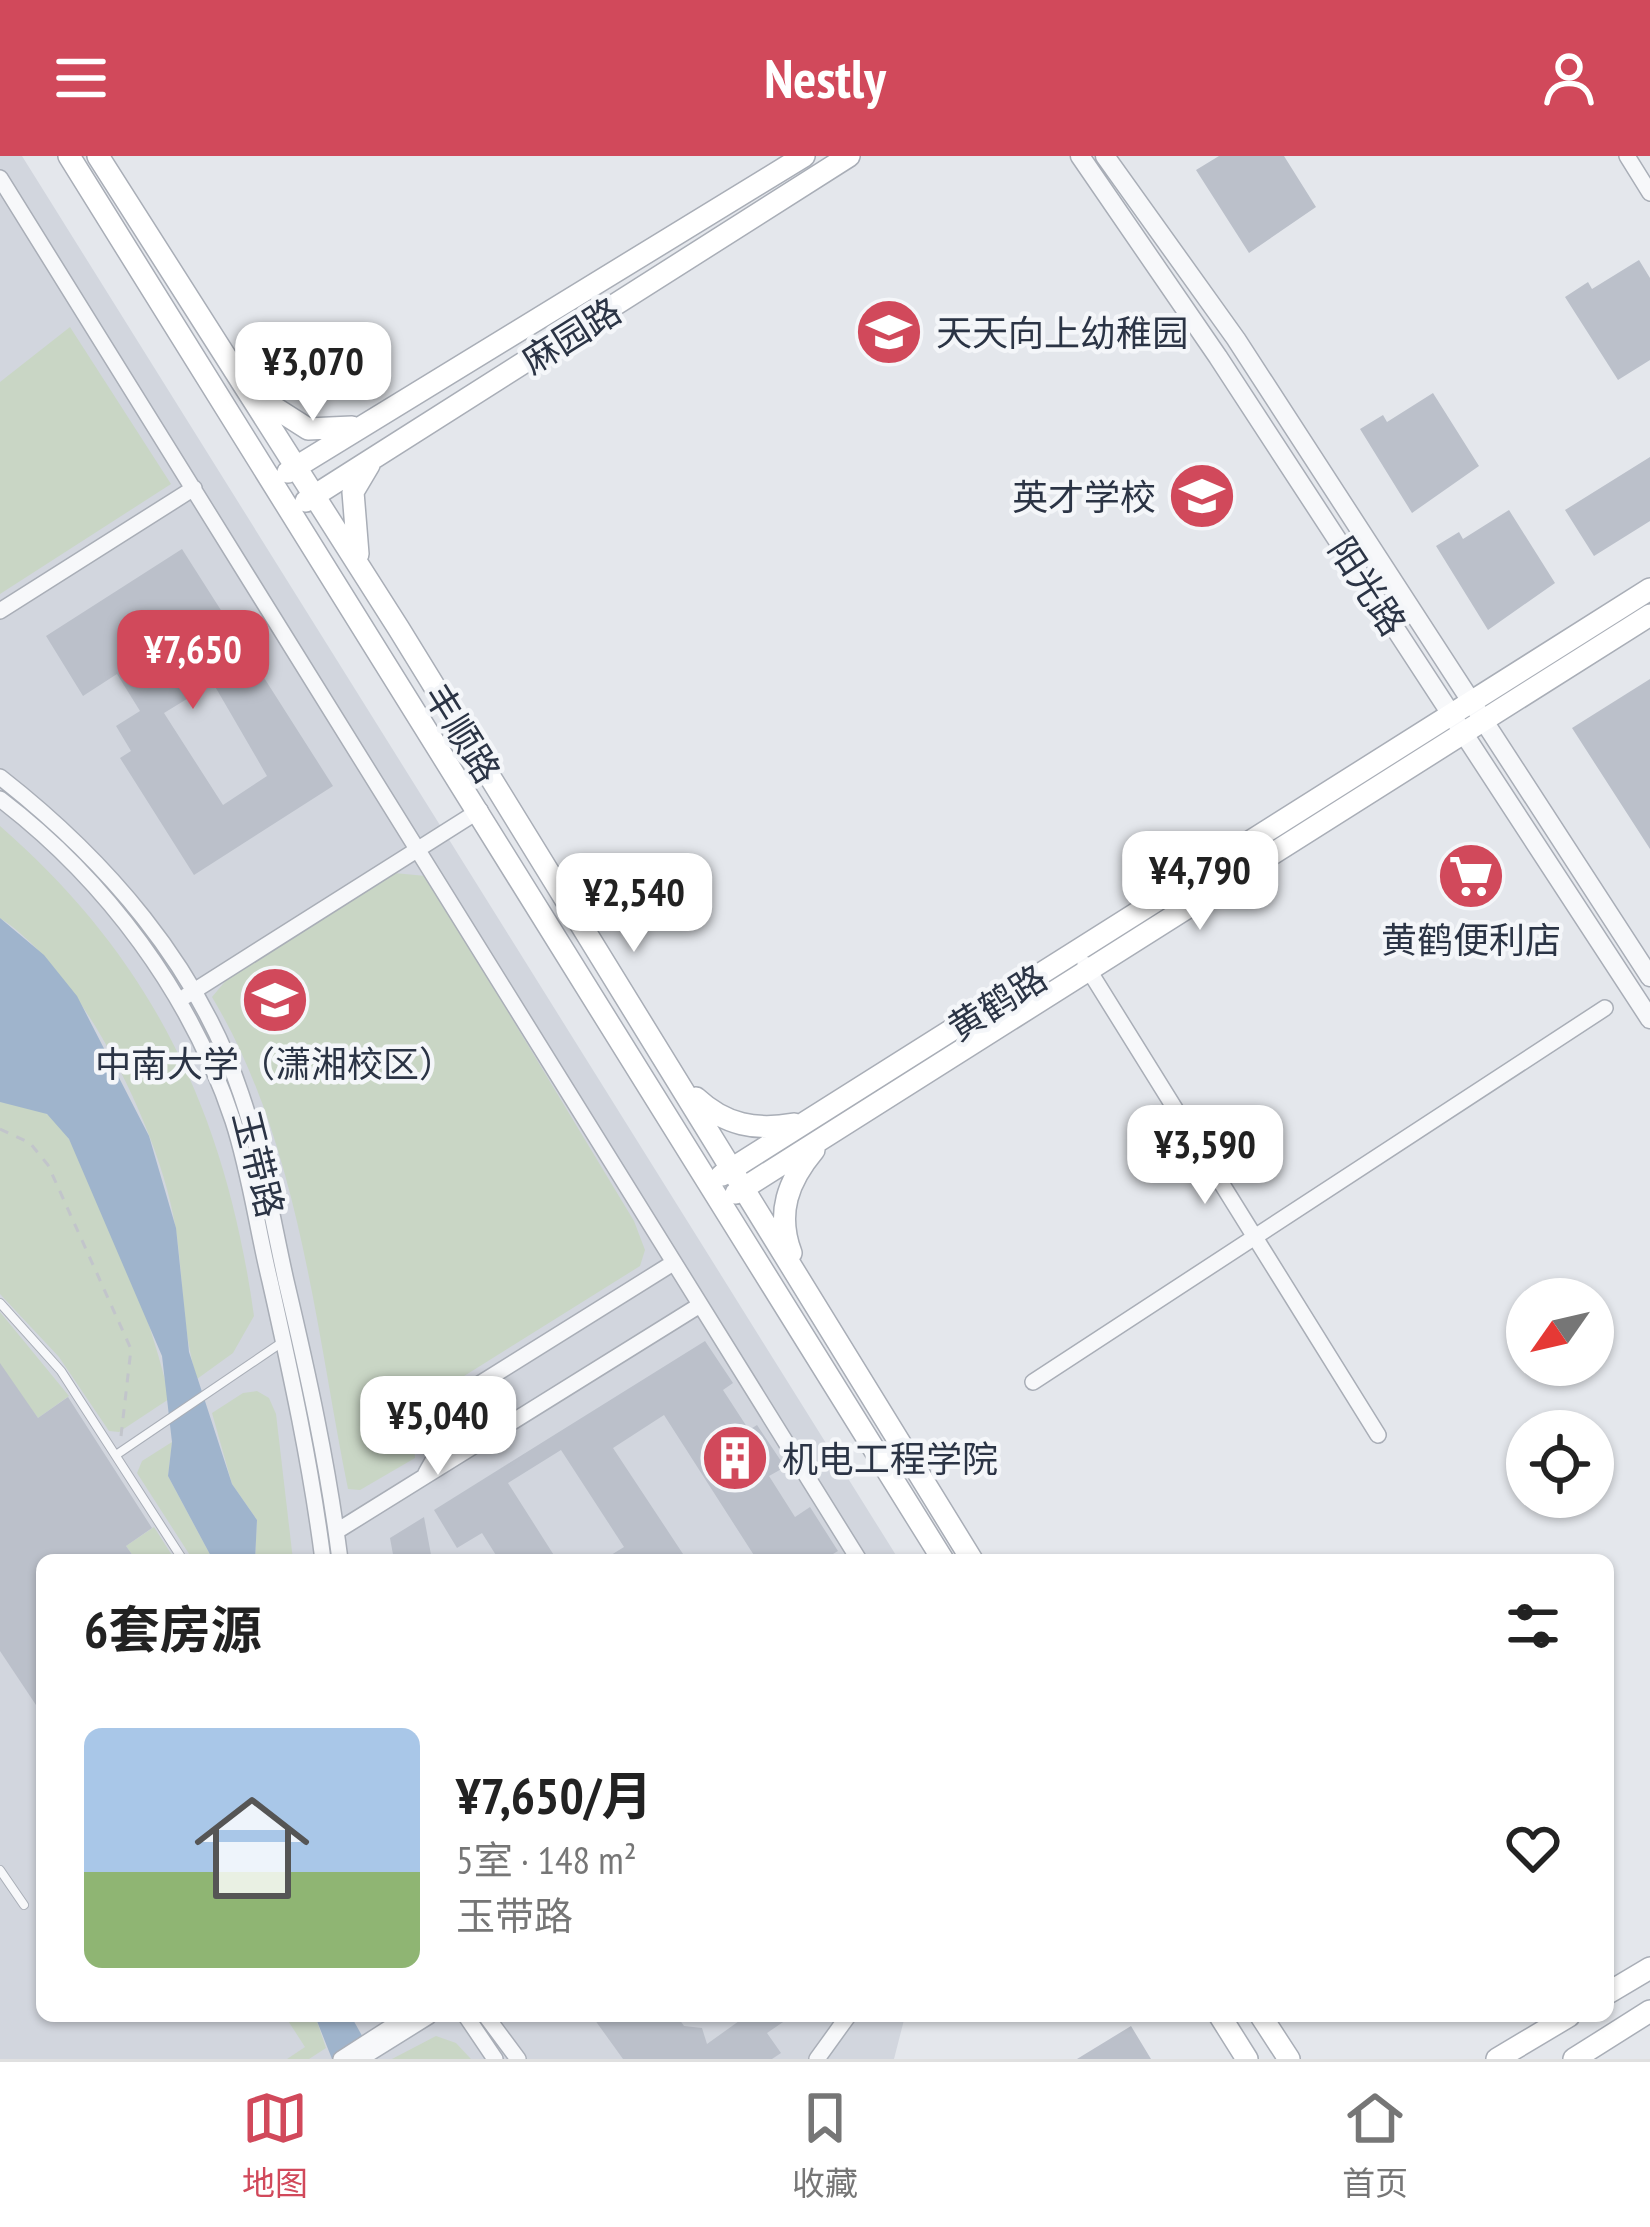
<!DOCTYPE html>
<html lang="zh">
<meta charset="utf-8">
<style>
:root{--surface:#fff;--page:#f6f6f6;--text:#222;--muted:#767676;--line:#e0e0e0;--accent:#d1495b}
body{margin:0;font-family:"PT Sans Narrow","Noto Sans SC",sans-serif;background:var(--page);color:var(--text);height:100vh;display:flex;flex-direction:column;font-size:45px;white-space:nowrap}
*{box-sizing:border-box;margin:0}
p{font-size:39px;color:var(--muted)}
.icon{flex:none;width:66px;height:66px;fill:none;stroke:currentColor;stroke-width:2;stroke-linecap:round;stroke-linejoin:round}
.map{position:relative;flex:1;overflow:hidden}
.side{position:absolute;left:36px;top:1398px;width:1578px;height:468px;display:flex;flex-direction:column;background:var(--surface);border-radius:18px;box-shadow:0 3px 9px #0004}
.side>*{flex:none}
.needle{width:78px;rotate:236deg}
.controls{position:absolute;left:1506px;top:1122px;display:grid;gap:24px}
.controls a{display:grid;place-items:center;width:108px;height:108px;border-radius:50%;background:var(--surface);box-shadow:0 3px 9px #0004;font-size:60px}
.price{position:absolute;translate:-50% -102px;padding:0 27px;border-radius:24px;background:#fff;color:#222;font-size:39px;line-height:78px;filter:drop-shadow(0 3px 6px #0008)}
.price::after{content:'';position:absolute;left:50%;top:72px;width:36px;height:27px;margin-left:-18px;background:inherit;clip-path:polygon(0 0,100% 0,50% 100%)}
.price.on{background:var(--accent);color:#fff}
ul{padding:0;list-style:none}
li{display:flex;align-items:center;gap:36px;height:300px;padding:0 48px}
li span{display:grid;place-items:center;flex:none;width:336px;height:240px;border-radius:18px;color:#555}
li>.icon{margin-inline-start:auto}
span .icon{width:144px;height:144px;fill:#fffc;stroke-width:1}
li b{font-size:51px}
h2{display:flex;justify-content:space-between;align-items:center;height:144px;padding:0 48px;font-size:51px}
header{display:flex;justify-content:space-between;align-items:center;height:156px;padding:0 48px;background:var(--accent);color:#fff;font-size:54px;font-weight:700}
.tabs{display:flex;justify-content:space-around;align-items:center;height:168px;border-top:3px solid var(--line);background:var(--surface);font-size:33px;color:var(--muted)}
.tabs a{display:grid;justify-items:center;gap:6px}
.tabs .on{color:var(--accent)}
.map>svg:first-child{display:block}
.built{fill:#d2d6de}
.green{fill:#c9d6c5}
.water{fill:#9fb4cc}
.building{fill:#bbc0ca;fill-rule:evenodd}
.lines{fill:none;stroke-linecap:round;stroke-linejoin:round}
.service-casing{stroke:#a9aeb7;stroke-width:10}
.minor-casing{stroke:#a9aeb7;stroke-width:18}
.tertiary-casing{stroke:#a9aeb7;stroke-width:21}
.secondary-casing{stroke:#a9aeb7;stroke-width:24}
.path{stroke:#c2c5cb;stroke-width:3;stroke-dasharray:9 9;stroke-linecap:butt}
.service{stroke:#f7f8fa;stroke-width:8}
.minor{stroke:#f7f8fa;stroke-width:15}
.tertiary{stroke:#f7f8fa;stroke-width:18}
.secondary{stroke:#fff;stroke-width:21}
.labels{text-anchor:middle;dominant-baseline:central;stroke-width:9;stroke-linejoin:round;paint-order:stroke}
.poi-label{font-size:36px;fill:#2b3445;stroke:#f4f6f9;text-anchor:start}
.street-label{font-size:36px;fill:#2b3445;stroke:#f4f6f9}
</style>
<header><svg class="icon" aria-label="menu" viewBox="0 0 24 24"><path d="M4 6h16M4 12h16M4 18h16"/></svg>Nestly<svg class="icon" aria-label="person" viewBox="0 0 24 24"><circle cx="12" cy="8" r="4"/><path d="M4 21q1-7 8-7t8 7"/></svg></header>
<div class="map">
<svg width="1650" height="1903" viewBox="0 0 1650 1903">
<rect width="100%" height="100%" fill="#e4e7ec"/>
<!-- built -->
<path class="built" d="M0,0h22l877,1404h-857v456h863l-11,43h-894z"/>
<!-- green -->
<path class="green" d="M70,171l101,157 -171,110v-212z
M0,670c154,134 226,289 254,490l-21,37 -36,26c-16,-51 -13,-103 -22,-154 -15,-94 -94,-255 -175,-307z
M394,717l32,3 208,345 11,29 -5,16 -211,132 -18,15 4,45 -55,32 -12,-1c-33,-164 -49,-347 -136,-492l16,-19z
M0,946c14,3 32,5 45,11 43,23 116,234 124,286l-50,33 -10,-1 -50,-74 -59,-63z
M0,1156l69,84 -31,22 -38,-52z
M257,1235l12,7 7,16 17,146h-38l2,-40 -25,-36 -20,-71 31,-20z
M172,1286l-4,34 45,84h-20l-56,-87 5,-12z
M154,1371l21,33h-39l-10,-14z
M285,1860h30l11,32 -17,11h-22l18,-12z
M436,1880l20,7 15,16h-79z"/>
<!-- water -->
<path class="water" d="M0,762l44,37 33,41 72,140 27,92 13,124 43,132 25,36 -2,40h-42l-45,-84 4,-34 -10,-86 -93,-217 -22,-25 -47,-12z
M315,1860h36l24,43h-43z"/>
<!-- building -->
<path class="building" d="M1219,0h65l32,51 -67,46 -53,-83z
M1639,104l11,18v82l-32,20 -53,-83 23,-15 4,7z
M1433,237l46,73 -67,47 -52,-84 23,-14 4,7z
M1650,301v64l-56,35 -29,-46z
M1509,354l46,73 -67,47 -52,-84 23,-14 4,7z
M182,393l151,237 -139,89 -74,-117 11,-7 -15,-25 24,-15 -23,-37 -34,22 -37,-60zM213,527l54,93 -44,29 -59,-92z
M1650,523v170l-78,-121z
M705,1185l28,42 -10,7 26,40 8,-5 28,42 -16,9 26,41 15,-10 28,44 -15,9h-66l-93,-145 -51,33 74,112h-84l21,-13 -63,-97 -53,33 49,77h-58l-17,-27 -25,15 -23,-38z
M0,1207l38,55 30,-21 84,131 -26,18 10,14h-94v154l-42,-63z
M424,1361l8,43h-38l-4,-22z
M592,1860h85l7,10 18,2 5,16 39,-28h46l-25,17 14,20 -9,6h-149z
M1131,1870l20,33h-74z"/>
<g class="lines">
<defs>
<path id="service" d="M0,1147l61,68 122,189
M116,1299l168,-114
M0,1714l24,35"/>
<path id="minor" d="M1627,0l23,37
M0,22l859,1382
M0,455l194,-123
M0,621c105,82 198,188 241,317 21,61 31,124 45,187 22,93 42,184 54,279
M0,643c106,81 191,195 233,322 17,52 24,107 37,160 21,93 41,185 53,279
M1085,808l293,471
M186,840l294,-186
M1033,1226l572,-374
M426,1317l9,-16 -5,-37 11,-12 232,-145
M337,1375l363,-226
M466,1860l29,43
M486,1860l32,43
M341,1903l67,-43
M360,1903l69,-43
M817,1903l31,-43"/>
<path id="tertiary" d="M1080,0l138,201 432,662
M1105,0l131,183 414,638"/>
<path id="secondary" d="M69,0l874,1404
M98,0l301,473 573,931
M261,243l47,30 44,-2
M288,316l516,-316
M306,345l543,-345
M358,398l-5,-62 16,-27
M696,942c29,27 60,33 98,26
M722,1019l928,-586
M736,1037l914,-578
M791,1097c-15,-40 -3,-72 23,-103
M1608,1837l42,-25
M1220,1860l27,43
M1261,1860l28,43
M1497,1903l72,-43
M1574,1903l76,-48"/>
</defs>
<!-- service casing -->
<use href="#service" class="service-casing"/>
<!-- minor casing -->
<use href="#minor" class="minor-casing"/>
<!-- tertiary casing -->
<use href="#tertiary" class="tertiary-casing"/>
<!-- secondary casing -->
<use href="#secondary" class="secondary-casing"/>
<!-- path -->
<path class="path" d="M0,973l30,14 18,22 83,184 -10,87"/>
<!-- service -->
<use href="#service" class="service"/>
<!-- minor -->
<use href="#minor" class="minor"/>
<!-- tertiary -->
<use href="#tertiary" class="tertiary"/>
<!-- secondary -->
<use href="#secondary" class="secondary"/>
</g>
<!-- icons -->
<defs>
<symbol id="school-disc" viewBox="-11 -11 22 22"><circle r="9.5" fill="#d1495b" stroke="#f4f6f9"/><path d="M0-5L7-2L0 1L-7-2ZM-4 1L0 2.5L4 1V4Q0 6-4 4Z" fill="#fff"/></symbol>
<symbol id="supermarket-disc" viewBox="-11 -11 22 22"><circle r="9.5" fill="#d1495b" stroke="#f4f6f9"/><path d="M-6-5.5h2.5l.6 2H6L4.5 2H-2.5L-4.4-4H-6ZM-1.5 3.2a1.3 1.3 0 1 0 .1 0ZM3 3.2a1.3 1.3 0 1 0 .1 0Z" fill="#fff"/></symbol>
<symbol id="university-disc" viewBox="-11 -11 22 22"><circle r="9.5" fill="#d1495b" stroke="#f4f6f9"/><path d="M0-5L7-2L0 1L-7-2ZM-4 1L0 2.5L4 1V4Q0 6-4 4Z" fill="#fff"/></symbol>
<symbol id="building-disc" viewBox="-11 -11 22 22"><circle r="9.5" fill="#d1495b" stroke="#f4f6f9"/><path d="M-4-6H4V6H1V3H-1V6H-4ZM-2.5-4.3h1.7v1.8h-1.7ZM.8-4.3h1.7v1.8H.8ZM-2.5-1h1.7V.8h-1.7ZM.8-1h1.7V.8H.8Z" fill="#fff"/></symbol>
</defs>
<g fill-rule="evenodd">
<use href="#school-disc" x="851" y="138" width="76" height="76"/>
<use href="#school-disc" x="1164" y="302" width="76" height="76"/>
<use href="#supermarket-disc" x="1433" y="682" width="76" height="76"/>
<use href="#university-disc" x="237" y="806" width="76" height="76"/>
<use href="#building-disc" x="697" y="1264" width="76" height="76"/>
</g>
<g class="labels">
<!-- poi labels -->
<g class="poi-label">
<text x="936" y="176">天天向上幼稚园</text>
<text x="1156" y="340" text-anchor="end">英才学校</text>
<text x="1471" y="783" text-anchor="middle">黄鹤便利店</text>
<text x="275" y="907" text-anchor="middle">中南大学（潇湘校区）</text>
<text x="782" y="1302">机电工程学院</text>
</g>
<!-- street labels -->
<g class="street-label">
<text transform="translate(571 179) rotate(-32)">麻园路</text>
<text transform="translate(1368 430) rotate(57)">阳光路</text>
<text transform="translate(463 577) rotate(58)">丰顺路</text>
<text transform="translate(997 846) rotate(-32)">黄鹤路</text>
<text transform="translate(259 1008) rotate(76)">玉带路</text>
</g>
</g>
</svg>
<div class="controls">
<a><svg class="needle" viewBox="-14 -14 28 28"><path d="M0-13l5 13h-10z" fill="#e53935"/><path d="M0 13l5-13h-10z" fill="#767676"/></svg></a>
<a><svg class="icon" aria-label="locate" viewBox="0 0 24 24"><circle cx="12" cy="12" r="6"/><path d="M12 2v4M12 18v4M2 12h4M18 12h4"/></svg></a>
</div>
<b class="price" style="left:313px;top:268px">¥3,070</b>
<b class="price on" style="left:193px;top:556px">¥7,650</b>
<b class="price" style="left:1200px;top:777px">¥4,790</b>
<b class="price" style="left:634px;top:799px">¥2,540</b>
<b class="price" style="left:1205px;top:1051px">¥3,590</b>
<b class="price" style="left:438px;top:1322px">¥5,040</b>
<section class="side">
<h2>6套房源<svg class="icon" aria-label="filters" viewBox="0 0 24 24"><path d="M4 7h16M4 17h16"/><circle cx="9" cy="7" r="2"/><circle cx="15" cy="17" r="2"/></svg></h2>
<ul>
<li><span style="background:linear-gradient(#a9c7e8 60%,#8fb573 0)"><svg class="icon" aria-label="home" viewBox="0 0 24 24"><path d="M3 11l9-7 9 7M6 9v11h12V9"/></svg></span><div><b>¥7,650/月</b><p>5室 · 148 m²</p><p>玉带路</p></div><svg class="icon" aria-label="heart" viewBox="0 0 24 24"><path d="M12 20l-8-8c-3-5 5-10 8-4 3-6 11-1 8 4z"/></svg></li>
</ul>
</section>
</div>
<nav class="tabs">
<a class="on"><svg class="icon" aria-label="map" viewBox="0 0 24 24"><path d="M3 6l6-2 6 2 6-2v14l-6 2-6-2-6 2zM9 4v14M15 6v14"/></svg>地图</a>
<a><svg class="icon" aria-label="saved" viewBox="0 0 24 24"><path d="M7 4h10v16l-5-4-5 4z"/></svg>收藏</a>
<a><svg class="icon" aria-label="home" viewBox="0 0 24 24"><path d="M3 11l9-7 9 7M6 9v11h12V9"/></svg>首页</a>
</nav>
